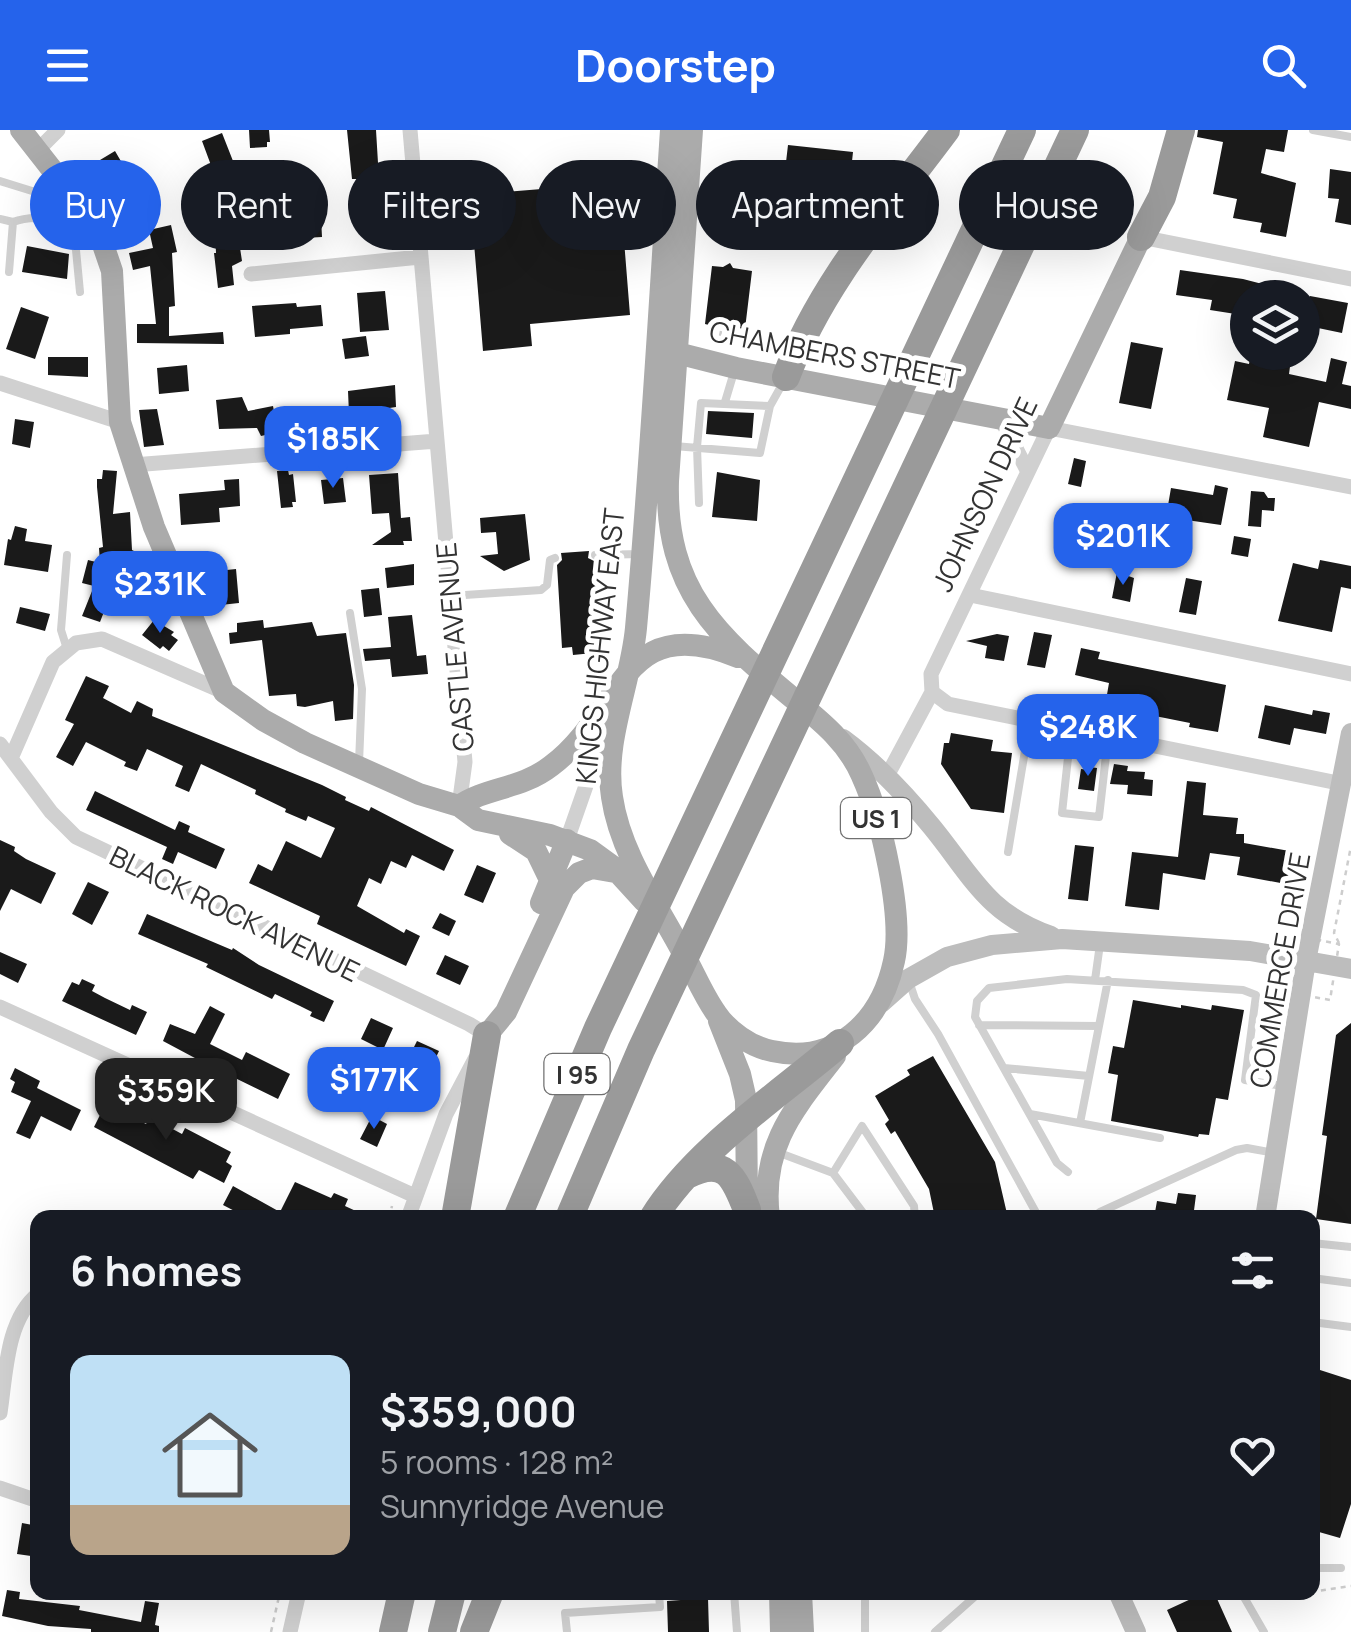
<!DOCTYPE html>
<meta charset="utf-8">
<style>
:root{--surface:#171b24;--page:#242831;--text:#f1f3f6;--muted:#9ea1a6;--accent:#2563eb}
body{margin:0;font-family:Manrope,sans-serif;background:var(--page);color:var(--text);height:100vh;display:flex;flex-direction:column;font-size:38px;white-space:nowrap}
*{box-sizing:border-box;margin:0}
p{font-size:32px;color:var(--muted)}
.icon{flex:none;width:55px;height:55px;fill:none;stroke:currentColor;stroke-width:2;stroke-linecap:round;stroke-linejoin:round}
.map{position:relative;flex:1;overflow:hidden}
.side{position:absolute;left:30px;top:1080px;width:1290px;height:390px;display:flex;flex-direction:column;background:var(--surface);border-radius:20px;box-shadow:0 10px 40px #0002}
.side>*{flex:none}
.top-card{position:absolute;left:30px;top:30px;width:1292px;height:90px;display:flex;gap:20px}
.tools{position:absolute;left:1230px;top:150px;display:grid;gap:20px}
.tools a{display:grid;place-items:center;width:90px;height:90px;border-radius:50%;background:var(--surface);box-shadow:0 10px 40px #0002;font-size:50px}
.price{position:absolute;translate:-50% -85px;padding:0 22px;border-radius:20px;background:var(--accent);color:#fff;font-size:32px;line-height:65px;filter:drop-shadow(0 2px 5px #0008)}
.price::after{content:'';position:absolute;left:50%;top:60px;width:30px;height:22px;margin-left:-15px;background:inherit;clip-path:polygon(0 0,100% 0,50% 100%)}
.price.on{background:#222;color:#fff}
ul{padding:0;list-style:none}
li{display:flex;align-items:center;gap:30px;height:250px;padding:0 40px}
li span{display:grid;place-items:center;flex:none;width:280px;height:200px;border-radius:20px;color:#555}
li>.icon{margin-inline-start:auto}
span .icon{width:120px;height:120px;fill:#fffc;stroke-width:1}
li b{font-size:42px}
h2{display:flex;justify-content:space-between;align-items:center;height:120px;padding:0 40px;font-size:42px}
.pill{padding:0 35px;border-radius:45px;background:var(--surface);box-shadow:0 10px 40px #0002;font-size:35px;line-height:90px}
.pill.on{background:var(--accent);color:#fff}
header{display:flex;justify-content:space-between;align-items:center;height:130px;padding:0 40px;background:var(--accent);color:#fff;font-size:45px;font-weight:700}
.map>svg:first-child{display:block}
.building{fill:#1a1a1a}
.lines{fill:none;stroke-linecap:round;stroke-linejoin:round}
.path{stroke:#cdcdcd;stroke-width:2.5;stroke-dasharray:5 5;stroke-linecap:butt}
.service{stroke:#d0d0d0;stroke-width:8}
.minor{stroke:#d0d0d0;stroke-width:15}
.secondary{stroke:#bdbdbd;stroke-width:20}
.primary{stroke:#ababab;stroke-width:22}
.motorway{stroke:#9a9a9a;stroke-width:28}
.labels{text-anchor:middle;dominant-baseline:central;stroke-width:10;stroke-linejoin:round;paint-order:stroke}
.shield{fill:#fff;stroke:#707070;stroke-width:2.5}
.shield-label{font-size:25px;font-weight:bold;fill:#333}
.street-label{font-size:28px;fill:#333;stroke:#fff}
</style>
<header><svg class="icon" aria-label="menu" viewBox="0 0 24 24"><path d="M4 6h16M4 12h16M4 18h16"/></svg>Doorstep<svg class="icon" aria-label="search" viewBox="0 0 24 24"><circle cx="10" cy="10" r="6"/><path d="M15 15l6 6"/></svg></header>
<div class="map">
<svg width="1351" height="1502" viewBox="0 0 1351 1502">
<rect width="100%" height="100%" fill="#fff"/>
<!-- building -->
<path class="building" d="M249,0h20l1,12h-3v5l-17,1z
M347,0h29l6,99 -19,1 -3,-51h-8z
M1198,0h90l-4,22 -18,-3 -5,24 35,10 -10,54 -26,-5 2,-9 -29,-5 4,-19 -24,-5 10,-52 -26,-5z
M222,3l11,28 -21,7 -10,-27z
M788,15l65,7 -3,28 -22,-2 -3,30 -40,-3 -1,10 -51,-4v-3l-8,-1v-3l-7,-1 1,-17h8v-3l56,5z
M115,21l14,24 8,-5 10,18 -23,12 -12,-23 -17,8 -10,-16z
M1330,39l21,3v53l-16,-3 4,-23 -11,-1z
M270,48l2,43h-16l2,5 -21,2 5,33 -10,5 2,19 -16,3 -4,-35h2l-2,-44 37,-3 3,10 -1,-37z
M303,48h16l3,59 -18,1z
M591,55l3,33 28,-3 8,100 -100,9 2,22 -49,5 -13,-156z
M171,95l6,27 -5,1 3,53 -6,1v29l54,-4 1,12 -87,-1v-19h19l-6,-58 -17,4 -4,-17 24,-5 -4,-18z
M27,116l42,8 -2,25 -45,-7z
M730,133l3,5 19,3 -7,58 -13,-2 -4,3 -23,-6 7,-58 11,1z
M1180,140l63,9 54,14 -1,5h-48v16l-6,1 -32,-5 2,-10 -36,-5z
M385,161l4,39 -29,2 -3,-39z
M1310,166l38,7 -6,30 -24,-5 -13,13 -2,-15z
M296,173l1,4 24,-2 2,21 -33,3v5l-35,3 -3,-31z
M21,177l28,10 -14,42 -29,-10z
M366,206l3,20 -24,3 -3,-20z
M1131,212l32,6 -12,61 -32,-6z
M1251,222h21l-1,7h20l-2,15 37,8 5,-24 16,4 -5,22 9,2v23l-32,-7 -10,45 -46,-10 6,-29 -42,-8 8,-39 14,3z
M48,227h40v20l-40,-2z
M187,235l2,26 -30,3 -2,-26z
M395,255l1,22 -47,7 -1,-23z
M242,267l6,14 25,-5 5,26 -17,4 -4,-8 -38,1 -3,-29z
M157,279l7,36 -20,2 -5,-37z
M708,281l46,2 -2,25 -46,-4z
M15,289l19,3 -4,26 -18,-4z
M1074,328l12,3 -5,26 -13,-3z
M103,340l14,1 -4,43 17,-2 2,38 6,3 -19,14 21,8 -5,13 -19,-7 -16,41 -18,-6 12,-30 -12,-3 6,-23 12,3 -1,-15 4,-1 -6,-60v-8h5z
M288,340l1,5 4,-1 3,28h-4l1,5 -12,1 -4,-37z
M717,342l43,8 -3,41 -45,-4z
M398,343l3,45 9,-1 2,24h-9l1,4h-32l19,-13 -2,-19 -17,1 -3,-39z
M343,348l3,24 -22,2 -3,-24z
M239,349l1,27 -21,2 1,14 -39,3 -2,-31 46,-4 -1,-10z
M1215,355l13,3 -7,37 -55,-8 5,-29 42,7z
M1251,361l13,1 4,6h7l-1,13 -12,-1 -1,17 -13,-1z
M525,384l5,46 -26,11 -24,-15 18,-2 -2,-22 -15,1 -1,-15z
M15,396l12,3 -2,12 27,4 -4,27 -44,-7 4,-26 3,1z
M1099,405l19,4 -4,22 -20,-4z
M1234,406l17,3 -3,18 -17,-3z
M589,421l-1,7 8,4 6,82 -10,1 1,8 -20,2 -1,-8 -10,1 -5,-83 5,-5 -1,-7z
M1320,430l31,6v23l-10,-2 -9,45 -54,-11 15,-58 25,6z
M414,434v21l-27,3 -2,-20z
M236,439l3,34 -28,3 -3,-34z
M1117,442l17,6 -4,24 -18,-4z
M1186,448l16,3 -6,34 -17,-3z
M379,458l3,27 -18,2 -3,-27z
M20,477l30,7 -5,17 -29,-8z
M412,485l5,41 9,-1 2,19 -36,3 -2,-18 -25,2 -2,-12 28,-2 -3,-30z
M154,490l20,12 -3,3 7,5 -9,11 -6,-5 -3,3 -18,-14z
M263,490l1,8 48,-6 5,14 29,-3 8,52 -1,34 -18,2 -2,-20 -28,6 -8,-1 -1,-12 -27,2 -7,-56 -32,4 -1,-11 8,-1v-9z
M1034,502l18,3 -7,33 -18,-3z
M997,504l12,2 -5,25 -19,-3 2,-12 -21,-5z
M1081,518l19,4 -2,7 128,26 -8,47 -29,-5 1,-4 -85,-17 4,-23 -34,-8z
M86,546l23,10 -6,12 28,15 6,-12 16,8 -1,7 170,69 24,12 -1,3 24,11 2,-4 83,43 -10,21 -32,-16 -6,13 -15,-7 -10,23 -12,-6 -12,28 47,27 2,-4 14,7 -14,30 -89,-42 3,-8 -71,-33 9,-19 14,7 14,-30 35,17 14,-30 -27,-12 -2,5 -21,-9 1,-3 -31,-15 1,-4 -55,-26 -12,28 -14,-6 8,-20 -36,-17 -10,22 -13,-5 2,-4 -40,-20 -13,24 -17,-9 18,-33 -9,-4z
M1265,575l47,10 1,-5 17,3 -4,21 -32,-6 -4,17 -32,-7z
M951,603l42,7 -2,11 21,2 -8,60 -33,-4 -30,-45 3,-21h5z
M1114,634l14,2 -1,5 18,1 -1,7 9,1 -1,16 -25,-2 1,-9 -18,-1z
M1090,637l7,1 -3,23 -16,-2 3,-20 8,1z
M1187,651l19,2 -3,32 35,3 -2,16h8v9l51,9 -9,32 -49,-9 3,-18 -30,-4 -5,27 -42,-7 -4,37 -34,-4 7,-54 46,5z
M95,661l80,39 4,-9 11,5 -2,6 37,17 -9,20 -38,-17 -5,12 -11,-5 5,-12 -81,-37z
M0,710l15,7 -1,4 12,8 30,14 -15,31 -30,-15 -11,22z
M1075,715l19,2 -6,54 -20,-2z
M477,735l19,8 -13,30 -19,-8z
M88,752l21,10 -17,33 -20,-11z
M440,783l16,8 -7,15 -17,-8z
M147,784l85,36 1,-2 26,17 75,36 -10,21 -14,-6 2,-4 -12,-6 -25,-12 -3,5 -66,-32 2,-3 -70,-30z
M0,822l27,12 -9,19 -18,-9z
M445,825l24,11 -9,19 -24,-11z
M82,849l13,6 -3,6 13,7 25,12 2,-5 15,7 -11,23 -74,-34 10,-19 7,3z
M1133,870l48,8v-3l30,5 1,-5 32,5 -16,90 -12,-2 -7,37 -10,-1 -1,3 -87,-16 7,-46 -10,-2 5,-27 11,2z
M210,876l15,8 -15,30 32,16 4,-8 44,22 -12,25 -43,-21 -2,4 -13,-7 1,-2 -13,-8 -45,-24 7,-17 25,10z
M371,888l22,10 -10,22 -22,-11z
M1351,893v201l-35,-5 11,-83 -5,-1 14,-100z
M417,911l22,10 -14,29 -22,-11z
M933,926l62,106 13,56h-73l-6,-29 -34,-58 -4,3 -6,-10 4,-4 -14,-24 35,-21 -3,-5z
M15,938l25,13 -3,7 44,22 -10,21 -30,-15 -11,23 -14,-6 15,-32 -20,-9 4,-10 -5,-3z
M108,969l19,9 -3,5 22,11 4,-7 32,17 3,-6 46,24 -5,10 6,4 -8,17 -25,-13 -6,9 -99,-52z
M372,986l15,8 -10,23 -17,-8z
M295,1052l36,16 3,-5 14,6 -3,7 26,12h-123l-25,-13 10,-19 47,26z
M1178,1063l18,2 -3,23h-39l3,-17 19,3z
M1320,1240l31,10v124l-11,34 -28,-8v-135z
M22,1393l16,3v31l-21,-3z
M7,1460l13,2 -1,7 61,7 -1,4 62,12 4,-21 14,2 -4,22 4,1v6h-68v-3l-43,-3 -46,-10z
M1206,1462h8l18,40h-55l-10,-22z
M708,1468l1,34h-41l-1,-31z"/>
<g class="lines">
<!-- path -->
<path class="path" d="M711,210l9,-4 2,-10
M1277,802l62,12 -9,56 -56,-10z
M1339,813l-5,-10 17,-87
M389,1088l3,-12
M1311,1462l40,-6
M271,1502l9,-40"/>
<!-- service -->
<path class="service" d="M1313,0l38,7
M0,51l45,14 18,-7
M0,89l13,3 -4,50
M13,92c23,-9 50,0 74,-1
M67,92l9,28 4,42
M725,272l9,-30
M770,276l14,-25
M674,316l86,7 10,-47 -69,-3 -4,44 2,56
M67,425l-6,75 6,19
M595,425l46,-1
M450,466l91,-6 6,-5 3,-25 5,-2
M350,483l12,76 -3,74
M1071,600l-9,83 37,4 9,-79
M1008,722l22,-131
M1095,850l5,-36
M909,851l6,18 23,35 101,184
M979,895l120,1
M1004,938l85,8
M1030,984l130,24
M1080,993l28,-143
M777,1022l56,21 34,45
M1068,1042l-11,-9 -82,-146 2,-16 12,-13 78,-9 176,11 13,5 -11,85 37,6
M833,1043l29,-47 52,80 1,12
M1100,1082l136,-62 11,-2 28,5
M1312,1113l39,4
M1312,1148l39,5
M1312,1192l39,5
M1312,1438h29
M734,1462l3,40
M865,1462v40
M1241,1462l23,40
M567,1502l-2,-19 95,-6 -1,-13 44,-2
M935,1502l45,-40"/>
<!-- minor -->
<path class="minor" d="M410,0l55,632 -6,44
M38,20l20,-20
M1141,107l210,42
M251,144l169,-17
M0,253l120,39
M1001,289l27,53
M133,335l304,-24
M970,465l381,79
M932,562l16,12 395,80
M0,614l51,68 25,25 393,187 18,11 -1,3
M12,626l41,-94 23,-19 26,-4 122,53
M887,646l45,-84 -1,-18 118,-246 302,59
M567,710l42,-120
M0,877l415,189
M408,1088l38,-104 29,-55
M0,1283c6,-39 6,-93 38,-119
M0,1358l38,13
M290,1502l9,-40"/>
<!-- secondary -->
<path class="secondary" d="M843,609c34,25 62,55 89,88 40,49 55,87 119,109
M881,873l27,-24 39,-22 45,-12 70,-6 188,12 101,18
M1265,1088l41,-257 45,-228
M1118,1462l18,40"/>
<!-- primary -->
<path class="primary" d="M21,0l76,97 15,44 8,151 34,105 70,165 39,28 42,23 114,51 40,12 19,14 72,15 40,15 22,16 32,35
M671,0c-11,166 -20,332 -35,498 -5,55 -33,113 -24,169 8,56 45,107 71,156 11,19 20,42 33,60 12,18 35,34 56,38 64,14 109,-29 122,-90 10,-44 -13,-144 -32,-185 -14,-33 -40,-54 -67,-76 -79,-65 -130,-110 -127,-219l24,-351
M665,220l71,18 313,60 92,-191
M459,676c27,-19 61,-16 92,-40 73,-54 69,-157 187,-109
M510,704l26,17 15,31
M541,773l26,-63
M719,891l21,53 6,26 1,105
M487,905l19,-23 58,-124 15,-15 13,-5 23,4
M769,1088c-9,-72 25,-109 66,-162
M780,1462l1,40
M801,1462l2,40"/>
<!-- motorway -->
<path class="motorway" d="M1141,107l21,-40 19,-67
M786,247c34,-92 102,-169 160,-247
M687,1045c38,-19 47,1 60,35
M455,1088l32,-183
M517,1088l81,-190 424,-898
M569,1088l72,-168 434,-920
M653,1088c42,-68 126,-123 187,-175
M393,1502l9,-40
M442,1502l10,-40
M474,1502l16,-40"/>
</g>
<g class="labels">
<!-- shield labels -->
<g class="shield">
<rect x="841" y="668" width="70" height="40" rx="8"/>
<rect x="544.5" y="924" width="65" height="40" rx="8"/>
</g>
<g class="shield-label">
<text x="876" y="688">US 1</text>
<text x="577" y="944">I 95</text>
</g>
<!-- street labels -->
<g class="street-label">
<text transform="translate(835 224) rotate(11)">CHAMBERS STREET</text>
<text transform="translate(984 364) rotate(-65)">JOHNSON DRIVE</text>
<text transform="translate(599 516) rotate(-84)">KINGS HIGHWAY EAST</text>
<text transform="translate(454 517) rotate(-95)">CASTLE AVENUE</text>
<text transform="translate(235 783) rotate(26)">BLACK ROCK AVENUE</text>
<text transform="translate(1279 840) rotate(-80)">COMMERCE DRIVE</text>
</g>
</g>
</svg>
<div class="tools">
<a><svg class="icon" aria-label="layers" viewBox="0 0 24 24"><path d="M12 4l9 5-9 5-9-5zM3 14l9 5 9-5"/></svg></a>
</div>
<b class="price" style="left:333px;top:361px">$185K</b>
<b class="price" style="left:1123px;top:458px">$201K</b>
<b class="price" style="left:160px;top:506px">$231K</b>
<b class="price" style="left:1088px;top:649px">$248K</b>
<b class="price" style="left:374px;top:1002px">$177K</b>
<b class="price on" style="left:166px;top:1013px">$359K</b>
<div class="top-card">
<a class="pill on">Buy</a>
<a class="pill">Rent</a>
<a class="pill">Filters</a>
<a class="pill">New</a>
<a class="pill">Apartment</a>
<a class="pill">House</a>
</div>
<section class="side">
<h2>6 homes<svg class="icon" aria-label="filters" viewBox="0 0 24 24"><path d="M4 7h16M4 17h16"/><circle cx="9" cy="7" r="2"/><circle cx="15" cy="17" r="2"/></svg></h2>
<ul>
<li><span style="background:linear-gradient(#bfe0f5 75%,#b9a48a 0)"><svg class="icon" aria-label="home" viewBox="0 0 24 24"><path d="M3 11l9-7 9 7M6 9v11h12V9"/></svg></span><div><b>$359,000</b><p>5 rooms · 128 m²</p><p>Sunnyridge Avenue</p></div><svg class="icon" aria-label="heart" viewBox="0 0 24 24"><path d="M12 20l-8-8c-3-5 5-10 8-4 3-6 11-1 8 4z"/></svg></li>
</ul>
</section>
</div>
